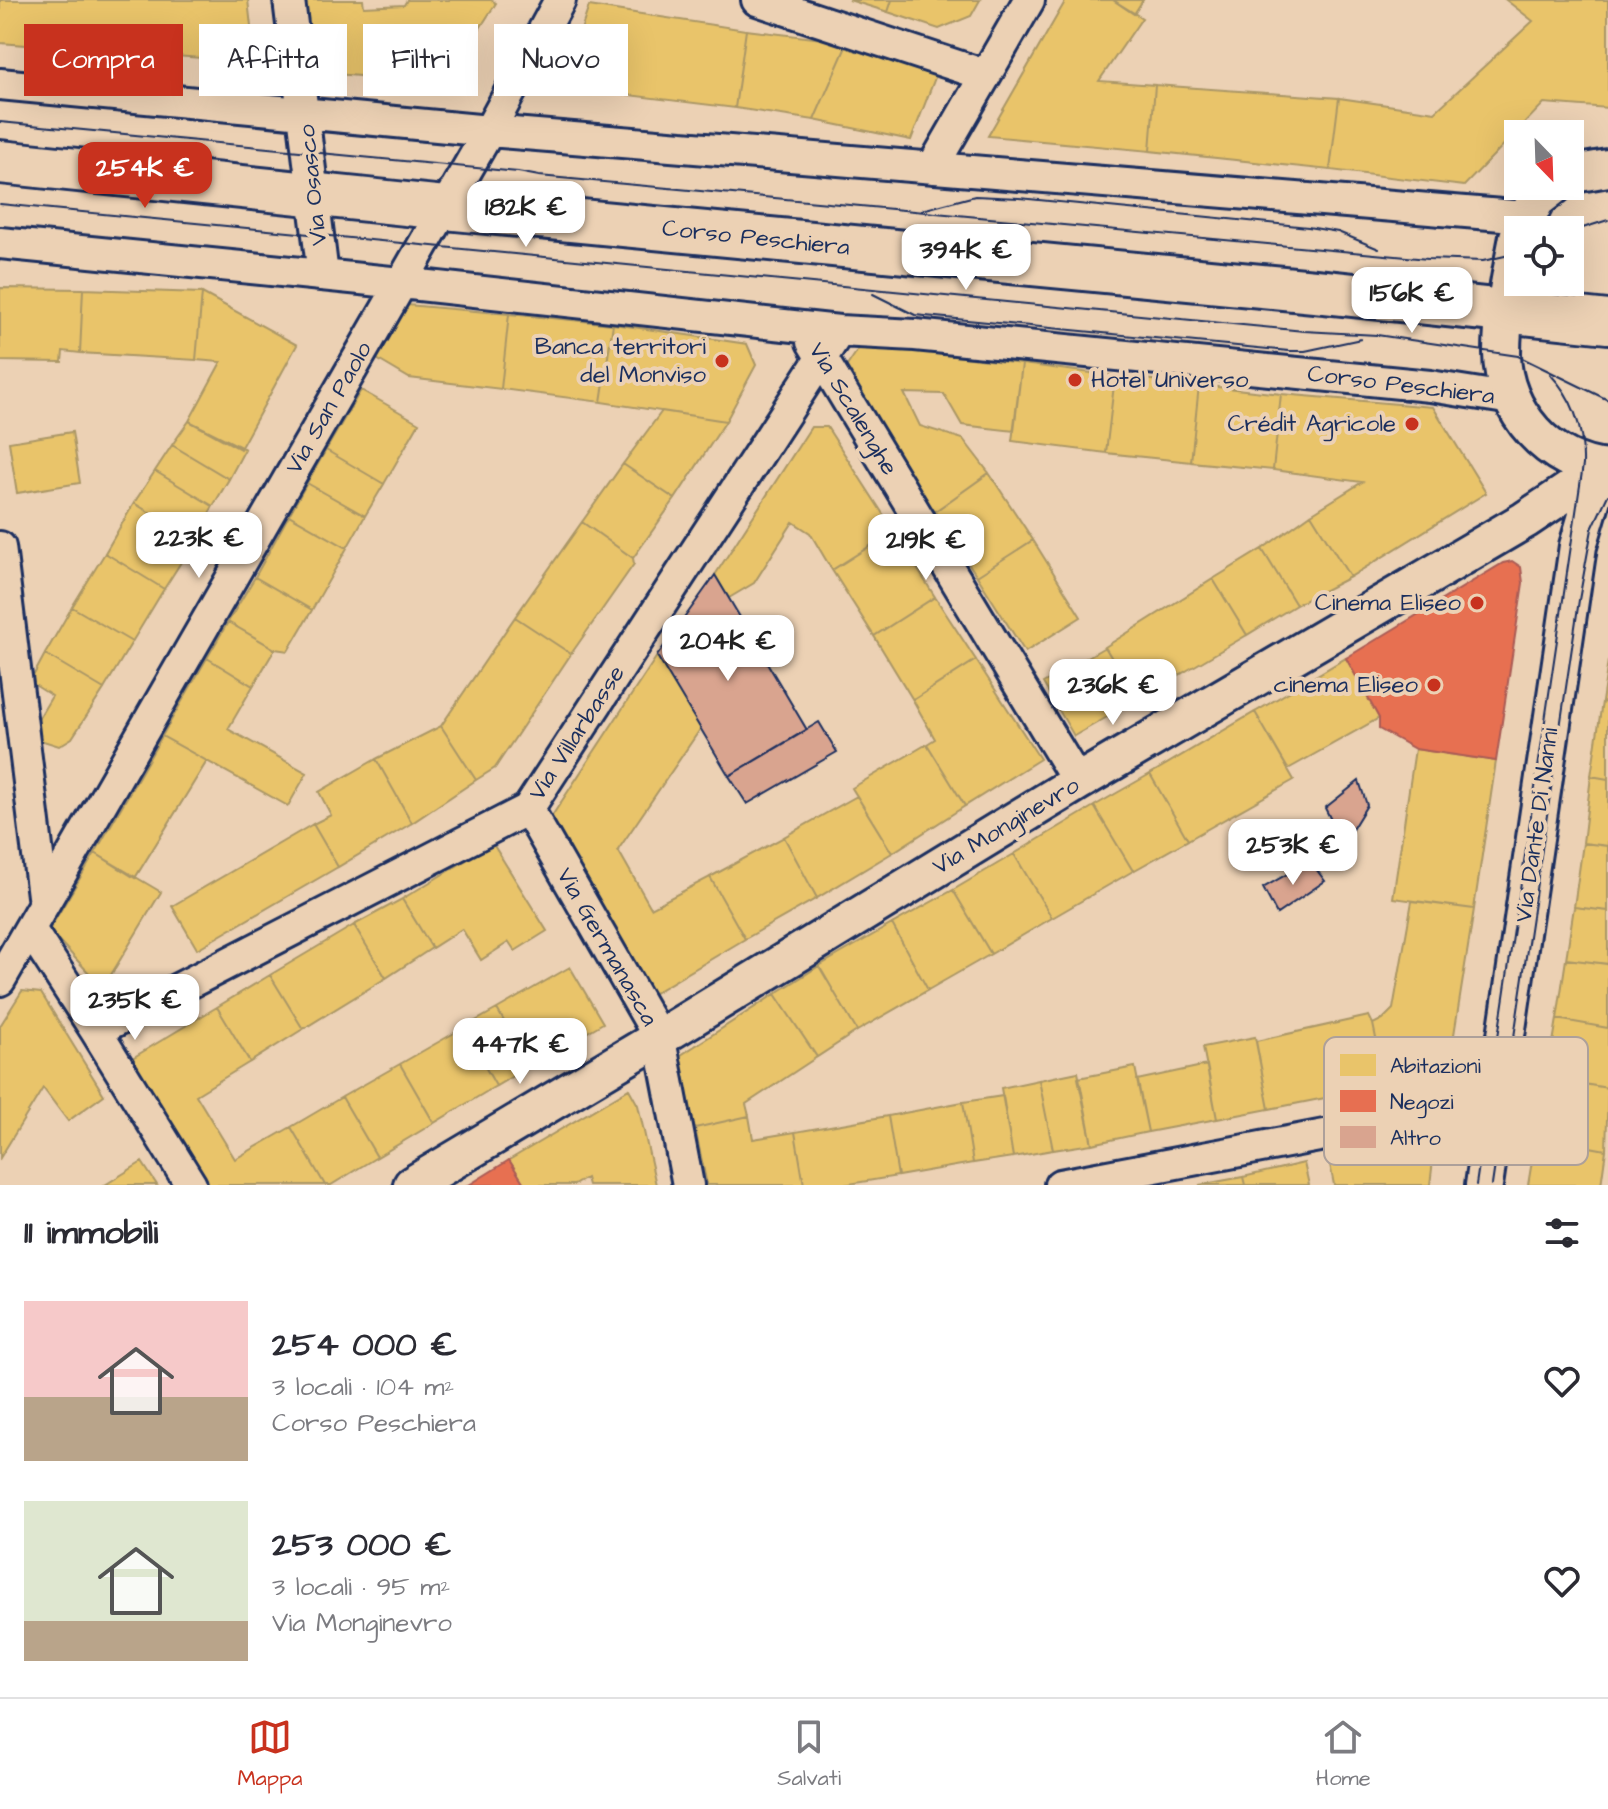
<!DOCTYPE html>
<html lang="it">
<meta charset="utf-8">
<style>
:root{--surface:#fff;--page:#f2f2f3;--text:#2b2b33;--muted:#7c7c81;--line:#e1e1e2;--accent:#c8321e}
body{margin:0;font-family:"Architects Daughter",sans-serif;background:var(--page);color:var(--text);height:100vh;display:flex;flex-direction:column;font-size:30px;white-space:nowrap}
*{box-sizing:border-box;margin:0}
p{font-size:26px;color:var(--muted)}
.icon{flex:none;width:44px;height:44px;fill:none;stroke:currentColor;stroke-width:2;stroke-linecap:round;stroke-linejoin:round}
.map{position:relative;height:1185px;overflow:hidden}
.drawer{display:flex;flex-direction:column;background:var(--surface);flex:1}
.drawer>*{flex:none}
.guide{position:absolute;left:24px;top:24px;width:800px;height:72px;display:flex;gap:16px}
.needle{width:52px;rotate:157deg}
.fabs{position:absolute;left:1504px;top:120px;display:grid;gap:16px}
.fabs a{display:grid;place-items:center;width:80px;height:80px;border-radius:0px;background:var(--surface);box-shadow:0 8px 32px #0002;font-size:40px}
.price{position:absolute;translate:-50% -68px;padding:0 18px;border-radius:16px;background:#fff;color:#222;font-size:26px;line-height:52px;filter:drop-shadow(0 2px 4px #0008)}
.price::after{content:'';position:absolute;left:50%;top:48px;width:24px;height:18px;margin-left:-12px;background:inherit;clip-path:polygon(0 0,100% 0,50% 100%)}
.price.selected{background:var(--accent);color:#fff}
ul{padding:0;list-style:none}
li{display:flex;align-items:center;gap:24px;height:200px;padding:0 24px}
li span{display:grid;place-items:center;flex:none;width:224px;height:160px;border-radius:0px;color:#555}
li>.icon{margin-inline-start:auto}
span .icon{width:96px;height:96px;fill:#fffc;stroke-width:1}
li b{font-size:34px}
h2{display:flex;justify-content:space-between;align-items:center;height:96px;padding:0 24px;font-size:34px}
.pill{padding:0 28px;border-radius:0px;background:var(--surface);box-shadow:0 8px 32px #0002;font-size:28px;line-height:72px}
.pill.selected{background:var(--accent);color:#fff}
.dock{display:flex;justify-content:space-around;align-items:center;height:112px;border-top:2px solid var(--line);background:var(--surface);font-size:22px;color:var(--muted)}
.dock a{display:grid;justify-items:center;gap:4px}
.dock .selected{color:var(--accent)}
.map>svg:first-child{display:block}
.homes{fill:#e9c46a;stroke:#ab9766;stroke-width:2}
.shops{fill:#e76f51;stroke:#aa5c55;stroke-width:2}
.building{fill:#d9a48f;stroke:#1b2f5e;stroke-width:2}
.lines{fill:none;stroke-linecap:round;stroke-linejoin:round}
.minor-casing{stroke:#1b2f5e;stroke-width:36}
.tertiary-casing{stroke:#1b2f5e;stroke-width:42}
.secondary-casing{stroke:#1b2f5e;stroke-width:48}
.minor{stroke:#ecd1b4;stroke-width:30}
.tertiary{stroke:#ecd1b4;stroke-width:36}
.secondary{stroke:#ecd1b4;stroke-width:42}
.tram{stroke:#1b2f5e;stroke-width:2}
.poi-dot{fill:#c8321e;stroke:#ecd1b4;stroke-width:3}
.labels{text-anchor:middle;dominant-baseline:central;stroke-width:8;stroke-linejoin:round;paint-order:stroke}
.street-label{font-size:24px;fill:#1b2f5e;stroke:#ecd1b4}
.poi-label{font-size:24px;fill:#1b2f5e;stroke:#ecd1b4;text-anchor:end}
.key{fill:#ecd1b4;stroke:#ada09a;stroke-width:2}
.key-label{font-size:22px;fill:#1b2f5e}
</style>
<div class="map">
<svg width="1608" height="1185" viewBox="0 0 1608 1185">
<rect width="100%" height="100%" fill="#ecd1b4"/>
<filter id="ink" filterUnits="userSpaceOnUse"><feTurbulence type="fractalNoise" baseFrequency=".0125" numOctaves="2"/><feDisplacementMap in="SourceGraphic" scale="16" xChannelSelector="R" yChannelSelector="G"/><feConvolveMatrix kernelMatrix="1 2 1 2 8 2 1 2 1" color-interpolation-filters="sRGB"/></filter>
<g filter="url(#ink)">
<!-- homes -->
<path class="homes" d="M0,0h248l7,62 -255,-19z
M305,0h58l1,7 40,-2 3,-5h84l5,3 -51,80 -134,-11z
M849,0h43l-4,12z
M892,0h88l-9,16 -32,13 -51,-17z
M1066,0h47l29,18 -43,63 56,4 -5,66 -162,-15z
M1113,0h30l-9,14z
M1506,0h102v108l-64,-5 -80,83 -134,-16 9,-72 96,14 98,-91z
M589,6l157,24 -11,78 -173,-21z
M746,30l102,12 -34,78 -79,-12z
M848,42l88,33 -25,65 -97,-20z
M1155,85l184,13 -9,72 -180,-19z
M0,288l83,1 -3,64 -17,-2 -1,11 -62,-1z
M83,289l119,4 -6,67 -116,-7z
M202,293l95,52 -57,104 -51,-28 32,-59 -25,-2z
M407,305l102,9 -8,75 -92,-11 -34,-20z
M509,314l104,10 -12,78 -100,-13z
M613,324l134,20 9,21 -30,56 -125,-19z
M861,345l161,19 -8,67 -52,-6 -18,-31 -40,-1 16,33 43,13 26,34 -55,39 -89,-143z
M1022,364l93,12 -9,77 -94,-12z
M1115,376l84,9 -8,77 -85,-9z
M1199,385l82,9 -8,76 -82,-8z
M361,390l58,33 -35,61 -58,-34z
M1281,394l152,13 53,86 -136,84 -39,-63 51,-32 -89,-12z
M662,411l64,10 -51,78 -52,-35z
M189,421l56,28 -16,30 -57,-34z
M811,427h16l67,104 -62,39 -22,-37 -17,-11 -39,61 -25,15 -14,-23z
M72,432l8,51 -63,10 -8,-51z
M172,445l57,34 -16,27 -58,-35z
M326,450l58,34 -19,32 -58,-33z
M623,464l52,35 -42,59 -51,-36z
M155,471l58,35 -18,34 -61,-37z
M989,473l44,67 -56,36 -43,-64z
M307,483l58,33 -18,32 -58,-33z
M134,503l61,37 -31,49 -59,-36z
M1311,514l39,63 -54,28 -34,-56z
M289,515l58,33 -35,62 -57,-33z
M582,522l51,36 1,6 -63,90 -56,-37z
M894,531l41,66 -61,39 -42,-66z
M1033,540l48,77 -56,35 -48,-76z
M1262,549l34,56 -49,30 -34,-56z
M105,553l59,36 -32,53 -60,-35z
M255,577l57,33 -24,41 -13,-2 -47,-27z
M1213,579l34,56 -110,65 -32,-53z
M935,597l41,63 -63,40 -39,-64z
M72,607l60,35 -28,47 -59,-35z
M515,617l56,37 -76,114 -19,12 -35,-54z
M228,622l47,27 -22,37 -46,-28z
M1105,647l32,53 -63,36 -31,-53z
M45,654l59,35 -32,49 -13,8 -19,-6 -6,-14 18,-30 -22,-14z
M657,656l44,72 -83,122 33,58 59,-31 35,62 -96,57 -101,-174z
M207,658l46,28 -25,43 79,44 -19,33 -126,-70z
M1346,658l33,60 -91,51 -33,-57z
M976,660l64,99 -75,47 -38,-62 8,-5 -22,-39z
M1608,661v42l-6,-1z
M1602,702l6,1v76l-17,-3z
M1255,712l39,68 -106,60 -38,-66z
M441,726l35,54 -64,43 -36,-64z
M162,736l45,25 -72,117 -40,-25z
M927,744l38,62 -73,47 -40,-65z
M1415,749l81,12 -22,148 -81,-11z
M376,759l36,64 -74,44 -25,-43 18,-9 -12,-23z
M1150,774l38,66 -55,31 -39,-65z
M1591,776l17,3v67l-25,-3z
M857,796l35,57 -75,45 -33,-61z
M1094,806l39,65 -81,47 -38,-64z
M313,824l25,43 -141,82 -25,-43z
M784,837l33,61 -72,41 -35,-62z
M1583,843l25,3v65l-34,-4z
M493,844l54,87 -32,20 -6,-9 -28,18 -19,-31 -30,19 -30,-49z
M95,853l66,39 -58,96 -54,-58z
M1014,854l38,64 -61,36 -38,-64z
M953,890l38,64 -63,36 -36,-66z
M402,899l30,49 -46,30 -32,-53z
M1412,901l62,8 -24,151 -20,16 -44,10 -13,-62 10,-5 10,-10z
M1574,907l34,4v53l-42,-5z
M892,924l36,66 -71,41 -38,-65z
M354,925l32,53 -83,51 -33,-54z
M1566,959l42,5v64l-51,-9z
M819,966l38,65 -40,26 -42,-63z
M570,967l33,56 -73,43 -33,-57z
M270,975l33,54 -53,33 -33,-55z
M22,991l19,2 63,102 -36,26 -25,-33 -43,70v-132z
M775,994l42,63 -71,47 3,12 -54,12 -17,-71z
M217,1007l33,55 -54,33 39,64 56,-32 34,58h-120l-76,-125z
M497,1009l33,57 -34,20 -33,-58z
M1369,1016l4,8 13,62 -117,23 -13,-68z
M1557,1019l51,9v60l-61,-10z
M463,1028l33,58 -62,37 -34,-59z
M1255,1037l14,72 -52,10 -14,-72z
M400,1064l34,59 -57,34 -35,-60z
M1207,1065l10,54 -69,13 -11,-52z
M1135,1067l13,65 -56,12 -14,-66z
M1078,1072l14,72 -39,6 -14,-70z
M1547,1078l61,10 -2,62 -70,-13z
M1039,1080l14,70 -40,7 -12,-69z
M629,1089l9,16 18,80h-68l-2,-7 -12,7h-49l-16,-25z
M1003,1096l10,61 -40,6 -10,-61z
M342,1097l35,60 -46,28h-6l-34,-58z
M963,1102l10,61 -75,13 -10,-60z
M749,1116l4,23 42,-7 9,53h-97l-12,-57z
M888,1116l10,60 -55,9h-39l-9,-53z
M1536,1137l70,13 -5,35h-73z
M1415,1138l19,14 -4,33h-96l-6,-31z
M142,1162l15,23h-52z
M1304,1163l5,22h-64l-2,-8z
M1243,1177l2,8h-46z"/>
<!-- shops -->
<path class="shops" d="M1512,561l9,6 2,16 -27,178 -81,-12 -36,-20v-11l-33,-60 157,-95z
M509,1160l16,25h-56z"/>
<!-- building -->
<path class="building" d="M715,575l92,155 -78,46 -72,-120z
M819,722l18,30 -90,52 -18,-28z
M1359,781l8,24 -24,39 -18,-36z
M1310,861l15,20 -48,33 -14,-26z"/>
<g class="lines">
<defs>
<path id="minor" d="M289,0l34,275
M757,0l228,75
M0,84l489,47 1037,86
M932,168l97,-168
M0,243l401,40 438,48 76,4 515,51 82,13
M812,342l266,440
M0,547l44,357
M528,809l128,223 5,13 27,140
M30,929l66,102 95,154
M0,980l489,-849 71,-131
M96,1031l432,-222 311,-478
M1060,1185l392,-74 45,-11"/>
<path id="tertiary" d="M1570,177l9,-4 29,-5
M1521,230l15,-30 18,-14
M1518,237c-7,37 -16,78 -16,116 0,58 48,112 106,116
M412,1185l247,-147 419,-256 447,-262 76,-51
M1484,1185l94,-639 18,-61 9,-16"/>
<path id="secondary" d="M0,162l445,46 880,84 283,30"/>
</defs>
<!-- minor casing -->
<use href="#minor" class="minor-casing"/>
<!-- tertiary casing -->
<use href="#tertiary" class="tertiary-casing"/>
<!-- secondary casing -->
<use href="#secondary" class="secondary-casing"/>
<!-- minor -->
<use href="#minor" class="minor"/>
<!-- tertiary -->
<use href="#tertiary" class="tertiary"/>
<!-- secondary -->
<use href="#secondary" class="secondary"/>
<!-- tram -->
<path class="tram" d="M0,122l518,50 21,4c297,30 593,57 889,83l55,2 35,-8
M0,204l1304,127 73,4 141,21 90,44
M922,210l53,-14 44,2 289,29 30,5 41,17
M1570,232l38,-12
M873,294l42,21 374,36h16l56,-12
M1476,1185l107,-720c1,-35 -8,-65 -33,-91
M1492,1185l87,-585 13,-71 16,-34"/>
</g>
</g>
<!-- markers -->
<g class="poi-dot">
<circle cx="722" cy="361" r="8"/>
<circle cx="1075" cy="380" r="8"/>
<circle cx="1412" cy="424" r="8"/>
<circle cx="1477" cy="603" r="8"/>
<circle cx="1434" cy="685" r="8"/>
</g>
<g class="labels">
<!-- street labels -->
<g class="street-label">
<text transform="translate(313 185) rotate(-96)">Via Osasco</text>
<text transform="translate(756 238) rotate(6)">Corso Peschiera</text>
<text transform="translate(1401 385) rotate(7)">Corso Peschiera</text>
<text transform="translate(329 408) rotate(-60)">Via San Paolo</text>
<text transform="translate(853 409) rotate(59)">Via Scalenghe</text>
<text transform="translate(577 733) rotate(-57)">Via Villarbasse</text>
<text transform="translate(1537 825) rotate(-82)">Via Dante Di Nanni</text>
<text transform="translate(1006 826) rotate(-31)">Via Monginevro</text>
<text transform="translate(607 947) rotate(60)">Via Germanasca</text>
</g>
<!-- poi labels -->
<g class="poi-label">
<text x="706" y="347">Banca territori<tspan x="706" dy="28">del Monviso</tspan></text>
<text x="1091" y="380" text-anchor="start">Hotel Universo</text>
<text x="1396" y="424">Crédit Agricole</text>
<text x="1461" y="603">Cinema Eliseo</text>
<text x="1418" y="685">cinema Eliseo</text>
</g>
</g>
<!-- legend -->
<rect x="1324" y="1037" width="264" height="128" rx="12" class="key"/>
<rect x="1340" y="1054" width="36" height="22" fill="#e9c46a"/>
<rect x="1340" y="1090" width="36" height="22" fill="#e76f51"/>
<rect x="1340" y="1126" width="36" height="22" fill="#d9a48f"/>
<g class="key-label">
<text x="1390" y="1073">Abitazioni</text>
<text x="1390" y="1109">Negozi</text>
<text x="1390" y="1145">Altro</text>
</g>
</svg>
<div class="fabs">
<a><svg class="needle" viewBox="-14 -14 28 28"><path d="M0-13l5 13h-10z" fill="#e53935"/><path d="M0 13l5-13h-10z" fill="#7c7c81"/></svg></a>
<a><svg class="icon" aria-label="locate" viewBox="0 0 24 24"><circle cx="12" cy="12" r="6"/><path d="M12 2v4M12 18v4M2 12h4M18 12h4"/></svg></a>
</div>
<b class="price selected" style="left:145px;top:210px">254K €</b>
<b class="price" style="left:526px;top:249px">182K €</b>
<b class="price" style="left:966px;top:292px">394K €</b>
<b class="price" style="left:1412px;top:335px">156K €</b>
<b class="price" style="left:199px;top:580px">223K €</b>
<b class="price" style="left:926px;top:582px">219K €</b>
<b class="price" style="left:728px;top:683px">204K €</b>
<b class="price" style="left:1113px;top:727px">236K €</b>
<b class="price" style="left:1293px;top:887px">253K €</b>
<b class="price" style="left:135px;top:1042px">235K €</b>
<b class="price" style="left:520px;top:1086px">447K €</b>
<div class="guide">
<a class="pill selected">Compra</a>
<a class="pill">Affitta</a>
<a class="pill">Filtri</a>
<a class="pill">Nuovo</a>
</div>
</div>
<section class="drawer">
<h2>11 immobili<svg class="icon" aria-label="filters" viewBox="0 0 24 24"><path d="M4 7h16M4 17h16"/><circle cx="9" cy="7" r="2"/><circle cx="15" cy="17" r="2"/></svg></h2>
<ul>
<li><span style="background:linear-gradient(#f6c9c9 60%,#b9a48a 0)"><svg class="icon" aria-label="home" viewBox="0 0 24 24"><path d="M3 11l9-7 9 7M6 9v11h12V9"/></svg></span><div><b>254 000 €</b><p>3 locali · 104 m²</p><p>Corso Peschiera</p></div><svg class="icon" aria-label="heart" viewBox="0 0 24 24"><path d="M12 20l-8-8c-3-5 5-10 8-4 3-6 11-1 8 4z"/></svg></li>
<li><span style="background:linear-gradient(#dfe7d0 75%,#b9a48a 0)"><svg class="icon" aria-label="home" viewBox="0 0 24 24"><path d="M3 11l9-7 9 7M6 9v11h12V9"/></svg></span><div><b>253 000 €</b><p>3 locali · 95 m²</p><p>Via Monginevro</p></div><svg class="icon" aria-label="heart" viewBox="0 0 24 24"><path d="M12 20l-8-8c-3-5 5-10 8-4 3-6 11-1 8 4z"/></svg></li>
</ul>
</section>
<nav class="dock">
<a class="selected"><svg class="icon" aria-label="map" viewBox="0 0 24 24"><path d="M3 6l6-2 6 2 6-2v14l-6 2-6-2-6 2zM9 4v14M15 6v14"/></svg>Mappa</a>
<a><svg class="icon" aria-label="saved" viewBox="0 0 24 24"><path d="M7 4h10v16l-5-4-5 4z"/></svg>Salvati</a>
<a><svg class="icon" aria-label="home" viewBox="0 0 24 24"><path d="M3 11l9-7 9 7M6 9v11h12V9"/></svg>Home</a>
</nav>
